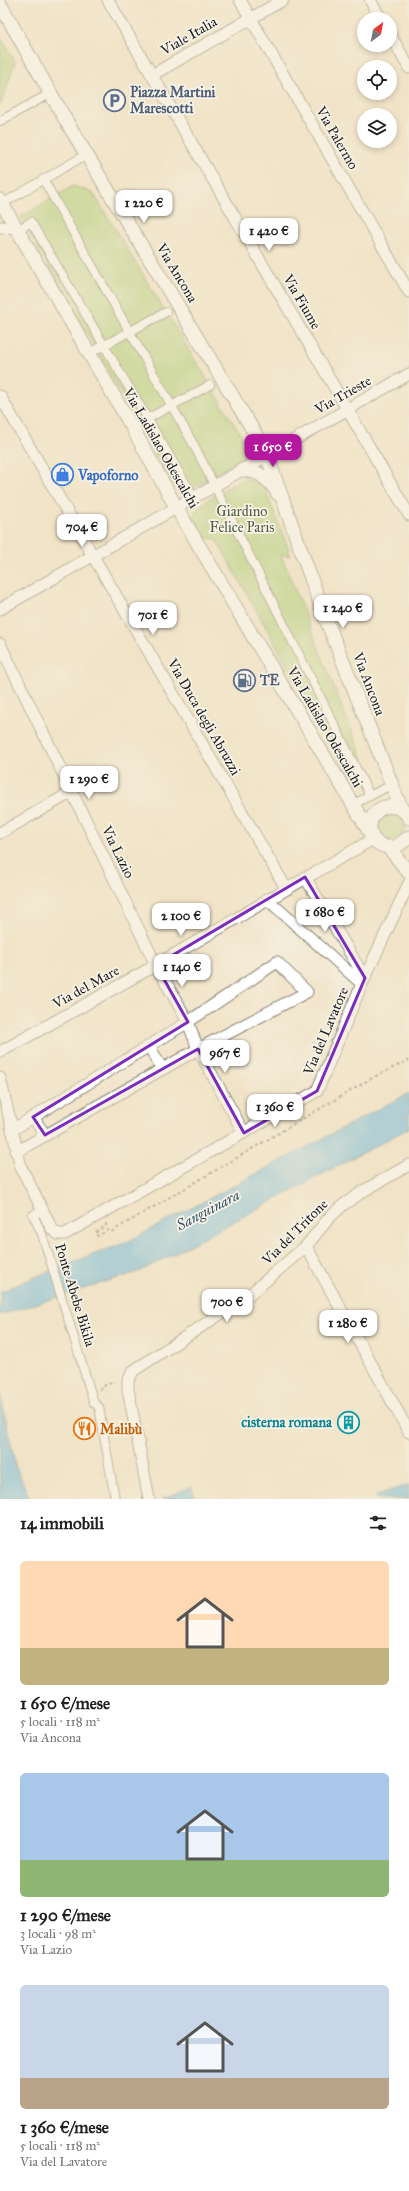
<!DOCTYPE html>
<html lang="it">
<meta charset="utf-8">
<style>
:root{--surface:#fff;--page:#f2f2f2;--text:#202124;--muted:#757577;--accent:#b5179e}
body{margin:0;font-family:"IM FELL Great Primer",serif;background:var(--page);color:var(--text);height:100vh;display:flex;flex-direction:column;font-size:15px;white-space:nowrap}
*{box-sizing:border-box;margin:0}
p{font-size:13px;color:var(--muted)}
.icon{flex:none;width:22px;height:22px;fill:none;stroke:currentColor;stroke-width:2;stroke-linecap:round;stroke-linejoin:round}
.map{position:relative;height:1499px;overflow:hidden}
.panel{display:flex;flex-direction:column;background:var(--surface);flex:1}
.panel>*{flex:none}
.needle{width:26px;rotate:32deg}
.tools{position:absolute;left:357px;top:12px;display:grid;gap:8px}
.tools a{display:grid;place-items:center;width:40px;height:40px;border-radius:50%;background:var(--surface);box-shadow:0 2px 6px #0003;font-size:20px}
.price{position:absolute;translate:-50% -34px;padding:0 9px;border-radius:8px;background:#fff;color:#222;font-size:13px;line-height:26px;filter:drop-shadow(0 1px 2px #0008)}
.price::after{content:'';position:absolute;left:50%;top:24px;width:12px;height:9px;margin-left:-6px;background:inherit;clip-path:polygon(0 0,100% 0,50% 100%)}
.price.current{background:var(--accent);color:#fff}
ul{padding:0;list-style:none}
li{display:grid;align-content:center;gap:8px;height:212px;padding:0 20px}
li span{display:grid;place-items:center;height:124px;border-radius:6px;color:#555}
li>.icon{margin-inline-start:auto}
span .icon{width:72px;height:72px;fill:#fffc;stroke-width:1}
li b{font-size:17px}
h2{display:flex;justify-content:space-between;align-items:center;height:48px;padding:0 20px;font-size:17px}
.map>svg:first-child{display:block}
.green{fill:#accf78;stroke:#64764a}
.water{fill:#68b7e2;stroke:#426a7f}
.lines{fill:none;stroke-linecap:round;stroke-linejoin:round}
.pedestrian-casing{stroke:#868072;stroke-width:10}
.minor-casing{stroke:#868072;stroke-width:13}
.tertiary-casing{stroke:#868072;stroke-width:15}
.path{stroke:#868072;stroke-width:2;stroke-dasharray:3 3;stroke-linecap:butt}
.pedestrian{stroke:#fff;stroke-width:8}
.minor{stroke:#fff;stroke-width:11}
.tertiary{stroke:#fff;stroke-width:13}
.marked{fill:none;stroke:#7b2cbf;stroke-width:3;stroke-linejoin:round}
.labels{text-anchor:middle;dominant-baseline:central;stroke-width:3.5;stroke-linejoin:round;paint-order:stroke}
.street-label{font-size:14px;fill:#1c1c1c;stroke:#f7f3e8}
.service-label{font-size:14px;font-weight:bold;fill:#4e5e75;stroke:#f7f3e8;text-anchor:start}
.shop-label{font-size:14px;font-weight:bold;fill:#366cbe;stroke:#f7f3e8;text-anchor:start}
.park-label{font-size:14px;fill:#4e5b3c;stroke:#f7f3e8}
.culture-label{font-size:14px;font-weight:bold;fill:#0d838f;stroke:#f7f3e8;text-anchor:end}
.food-label{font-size:14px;font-weight:bold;fill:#c56008;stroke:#f7f3e8;text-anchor:start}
.water-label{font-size:15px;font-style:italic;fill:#3a5a6b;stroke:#f7f3e8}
</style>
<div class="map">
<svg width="409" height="1499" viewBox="0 0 409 1499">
<rect width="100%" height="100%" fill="#f7f3e8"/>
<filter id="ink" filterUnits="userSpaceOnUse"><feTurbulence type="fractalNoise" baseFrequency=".025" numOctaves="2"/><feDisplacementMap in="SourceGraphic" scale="8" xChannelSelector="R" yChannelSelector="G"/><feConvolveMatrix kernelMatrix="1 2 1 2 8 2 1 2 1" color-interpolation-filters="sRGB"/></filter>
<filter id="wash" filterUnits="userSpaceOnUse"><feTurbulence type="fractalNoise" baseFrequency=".012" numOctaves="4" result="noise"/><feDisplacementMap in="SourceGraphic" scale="16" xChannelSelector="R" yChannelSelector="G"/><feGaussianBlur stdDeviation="0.9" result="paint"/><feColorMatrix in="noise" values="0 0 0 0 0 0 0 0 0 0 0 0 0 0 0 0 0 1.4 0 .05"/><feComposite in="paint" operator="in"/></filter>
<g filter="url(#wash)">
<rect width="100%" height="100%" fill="#f1e3c7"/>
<!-- green -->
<path class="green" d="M0,36l15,26 -14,42h-1z
M73,186l20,7 154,252 -1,6 -3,6 -57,36 -6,-1 -7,-6 -152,-269z
M243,479c11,0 17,3 23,12l25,65 -10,-1 85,212 -1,9 -6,4 -9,-4 -134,-237 -12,-1c-3,-5 -9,-11 -10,-16 -6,-17 37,-35 49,-43z
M378 827a13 13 0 1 1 26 0a13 13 0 1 1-26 0Z"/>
<!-- water -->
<path class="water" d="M409,1093v35l-268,143 -141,44v-23l47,-20 80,-30z
M0,1392l16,76 14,31h-30z
M409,1485v14h-32l-1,-4z
M191,1487l5,12h-34z"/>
</g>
<g filter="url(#ink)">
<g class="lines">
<defs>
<path id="pedestrian" d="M0,121l51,-28
M43,179l152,268 175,349
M2,204l85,-50
M18,230l13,-8 161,272
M88,354l78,-42
M132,427l78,-42
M352,805l39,-20
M42,1210l-9,5 9,19 52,169 5,4 16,92"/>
<path id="minor" d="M108,0l301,515
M240,0l169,292
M370,0l11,19
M390,34l19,34
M152,75l131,-75
M0,227l17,1
M0,396l286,492
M0,609l409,-235
M0,644l156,321 32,57 10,27 46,84
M0,833l72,-41
M305,877l60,101
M267,899l95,85
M149,1046l13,23
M0,1052l156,-87 217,-126
M0,1078l21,89 31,62 6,5h7l252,-143 45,-107 47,-101
M33,1117l12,18
M12,1130l176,-108 89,-60 30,30 -109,57 -182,103
M306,1246l103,186
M149,1499l-21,-110v-8l5,-10 115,-75 58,-50 23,-28 14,-13 22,-15 44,-25"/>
<path id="tertiary" d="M0,4l68,120 197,326 57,159 80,201
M0,200l132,227 44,80 194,326
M242,470c16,0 28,10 36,24
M409,818c-3,-6 -8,-10 -14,-11 -31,-6 -36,44 1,40l13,-10
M389,848l20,25"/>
</defs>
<!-- pedestrian casing -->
<use href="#pedestrian" class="pedestrian-casing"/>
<!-- minor casing -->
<use href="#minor" class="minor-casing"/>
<!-- tertiary casing -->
<use href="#tertiary" class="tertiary-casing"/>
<!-- path -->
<path class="path" d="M106,1223v3l-11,7 3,3 10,-6 3,2 261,-154 37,-18
M99,1390l9,-7 8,-2"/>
<!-- pedestrian -->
<use href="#pedestrian" class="pedestrian"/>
<!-- minor -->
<use href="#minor" class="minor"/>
<!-- tertiary -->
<use href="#tertiary" class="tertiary"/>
</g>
</g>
<!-- marked area -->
<path d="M0 0H409V1499H0ZM305,877l60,101 -48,113 -73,42 -46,-84 -153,86 -12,-18 155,-95 -32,-57z" fill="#f1e3c7" fill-opacity=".55" fill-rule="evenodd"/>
<path class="marked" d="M305,877l60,101 -48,113 -73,42 -46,-84 -153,86 -12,-18 155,-95 -32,-57z"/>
<!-- icons -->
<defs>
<symbol id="parking-ring" viewBox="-11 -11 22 22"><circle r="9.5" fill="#f7f3e8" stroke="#5c6f8a" stroke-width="1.5"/><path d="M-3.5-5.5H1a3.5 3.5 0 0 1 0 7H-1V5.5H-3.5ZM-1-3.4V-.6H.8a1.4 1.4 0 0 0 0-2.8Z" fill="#5c6f8a"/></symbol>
<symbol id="shop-ring" viewBox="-11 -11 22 22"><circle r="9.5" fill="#f7f3e8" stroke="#3f7fe0" stroke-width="1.5"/><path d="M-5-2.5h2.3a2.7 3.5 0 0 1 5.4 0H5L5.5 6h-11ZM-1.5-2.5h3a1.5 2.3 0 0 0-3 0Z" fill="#3f7fe0"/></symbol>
<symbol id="fuel-ring" viewBox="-11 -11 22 22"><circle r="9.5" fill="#f7f3e8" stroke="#5c6f8a" stroke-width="1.5"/><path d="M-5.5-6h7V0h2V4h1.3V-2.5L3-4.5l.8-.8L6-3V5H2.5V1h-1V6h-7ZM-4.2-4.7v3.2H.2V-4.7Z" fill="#5c6f8a"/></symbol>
<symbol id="building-ring" viewBox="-11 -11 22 22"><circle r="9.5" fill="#f7f3e8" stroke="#0f9aa8" stroke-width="1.5"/><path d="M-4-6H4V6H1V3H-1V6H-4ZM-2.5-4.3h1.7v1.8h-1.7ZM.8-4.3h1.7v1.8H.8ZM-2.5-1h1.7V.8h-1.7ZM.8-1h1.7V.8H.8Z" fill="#0f9aa8"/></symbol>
<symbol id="restaurant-ring" viewBox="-11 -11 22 22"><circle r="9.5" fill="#f7f3e8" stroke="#e8710a" stroke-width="1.5"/><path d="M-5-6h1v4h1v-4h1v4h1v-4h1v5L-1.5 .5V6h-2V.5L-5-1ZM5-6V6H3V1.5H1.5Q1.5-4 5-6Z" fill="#e8710a"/></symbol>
</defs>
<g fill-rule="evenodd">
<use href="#parking-ring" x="102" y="88" width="25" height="25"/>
<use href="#shop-ring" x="50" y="462" width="25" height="25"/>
<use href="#fuel-ring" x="232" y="668" width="25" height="25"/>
<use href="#building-ring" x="336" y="1410" width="25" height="25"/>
<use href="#restaurant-ring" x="72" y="1416" width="25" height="25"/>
</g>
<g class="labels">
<!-- street labels -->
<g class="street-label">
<text transform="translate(189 36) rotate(-30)">Viale Italia</text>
<text transform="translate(337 138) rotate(60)">Via Palermo</text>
<text transform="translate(177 273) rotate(59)">Via Ancona</text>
<text transform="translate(302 302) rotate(60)">Via Fiume</text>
<text transform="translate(343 395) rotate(-30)">Via Trieste</text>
<text transform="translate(161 448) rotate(60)">Via Ladislao Odescalchi</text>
<text transform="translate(369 684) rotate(69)">Via Ancona</text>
<text transform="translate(204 717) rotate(60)">Via Duca degli Abruzzi</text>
<text transform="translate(325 727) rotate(60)">Via Ladislao Odescalchi</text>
<text transform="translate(118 852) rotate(64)">Via Lazio</text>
<text transform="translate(86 987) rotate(-29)">Via del Mare</text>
<text transform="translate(326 1031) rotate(-67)">Via del Lavatore</text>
<text transform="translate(295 1232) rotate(-45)">Via del Tritone</text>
<text transform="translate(75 1295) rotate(73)">Ponte Abebe Bikila</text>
</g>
<!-- service labels -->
<g class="service-label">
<text x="130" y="92">Piazza Martini<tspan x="130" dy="16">Marescotti</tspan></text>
<text x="260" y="680">TE</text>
</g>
<!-- shop labels -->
<g class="shop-label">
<text x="78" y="475">Vapoforno</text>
</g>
<!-- park labels -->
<g class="park-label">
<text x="242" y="511">Giardino<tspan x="242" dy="16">Felice Paris</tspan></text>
</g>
<!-- culture labels -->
<g class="culture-label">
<text x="332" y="1422">cisterna romana</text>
</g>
<!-- food labels -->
<g class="food-label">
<text x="100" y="1429">Malibù</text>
</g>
<!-- water labels -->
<g class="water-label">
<text transform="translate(208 1210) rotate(-28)">Sanguinara</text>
</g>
</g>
</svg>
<div class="tools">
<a><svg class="needle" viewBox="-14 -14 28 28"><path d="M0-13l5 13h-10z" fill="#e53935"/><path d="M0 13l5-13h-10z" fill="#757577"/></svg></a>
<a><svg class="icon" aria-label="locate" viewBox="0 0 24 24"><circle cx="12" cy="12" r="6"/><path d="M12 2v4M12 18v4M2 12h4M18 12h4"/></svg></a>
<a><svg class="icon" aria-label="layers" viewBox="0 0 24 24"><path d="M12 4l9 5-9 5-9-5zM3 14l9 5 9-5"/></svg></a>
</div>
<b class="price" style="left:144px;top:224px">1 220 €</b>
<b class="price" style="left:269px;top:252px">1 420 €</b>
<b class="price current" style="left:273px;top:468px">1 650 €</b>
<b class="price" style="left:82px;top:548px">704 €</b>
<b class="price" style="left:343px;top:629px">1 240 €</b>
<b class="price" style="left:153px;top:636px">701 €</b>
<b class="price" style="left:89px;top:800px">1 290 €</b>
<b class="price" style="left:325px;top:933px">1 680 €</b>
<b class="price" style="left:181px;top:937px">2 100 €</b>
<b class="price" style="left:182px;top:988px">1 140 €</b>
<b class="price" style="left:225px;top:1074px">967 €</b>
<b class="price" style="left:275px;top:1128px">1 360 €</b>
<b class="price" style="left:227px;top:1323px">700 €</b>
<b class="price" style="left:348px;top:1344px">1 280 €</b>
</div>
<section class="panel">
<h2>14 immobili<svg class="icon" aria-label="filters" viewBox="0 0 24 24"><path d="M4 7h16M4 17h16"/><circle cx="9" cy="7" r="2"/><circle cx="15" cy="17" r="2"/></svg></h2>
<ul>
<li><span style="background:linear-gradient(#ffd9b3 70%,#c2b280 0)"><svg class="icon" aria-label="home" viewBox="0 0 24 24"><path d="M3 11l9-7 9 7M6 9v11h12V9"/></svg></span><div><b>1 650 €/mese</b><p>5 locali · 118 m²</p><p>Via Ancona</p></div></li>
<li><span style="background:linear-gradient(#a9c7e8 70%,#8fb573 0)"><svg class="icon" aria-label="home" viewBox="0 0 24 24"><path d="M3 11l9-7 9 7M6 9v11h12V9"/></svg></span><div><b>1 290 €/mese</b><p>3 locali · 98 m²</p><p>Via Lazio</p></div></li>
<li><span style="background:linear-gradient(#c9d6e8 75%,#b9a48a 0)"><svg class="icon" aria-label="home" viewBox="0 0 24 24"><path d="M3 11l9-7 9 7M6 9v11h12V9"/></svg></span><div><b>1 360 €/mese</b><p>5 locali · 118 m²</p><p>Via del Lavatore</p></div></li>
</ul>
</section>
